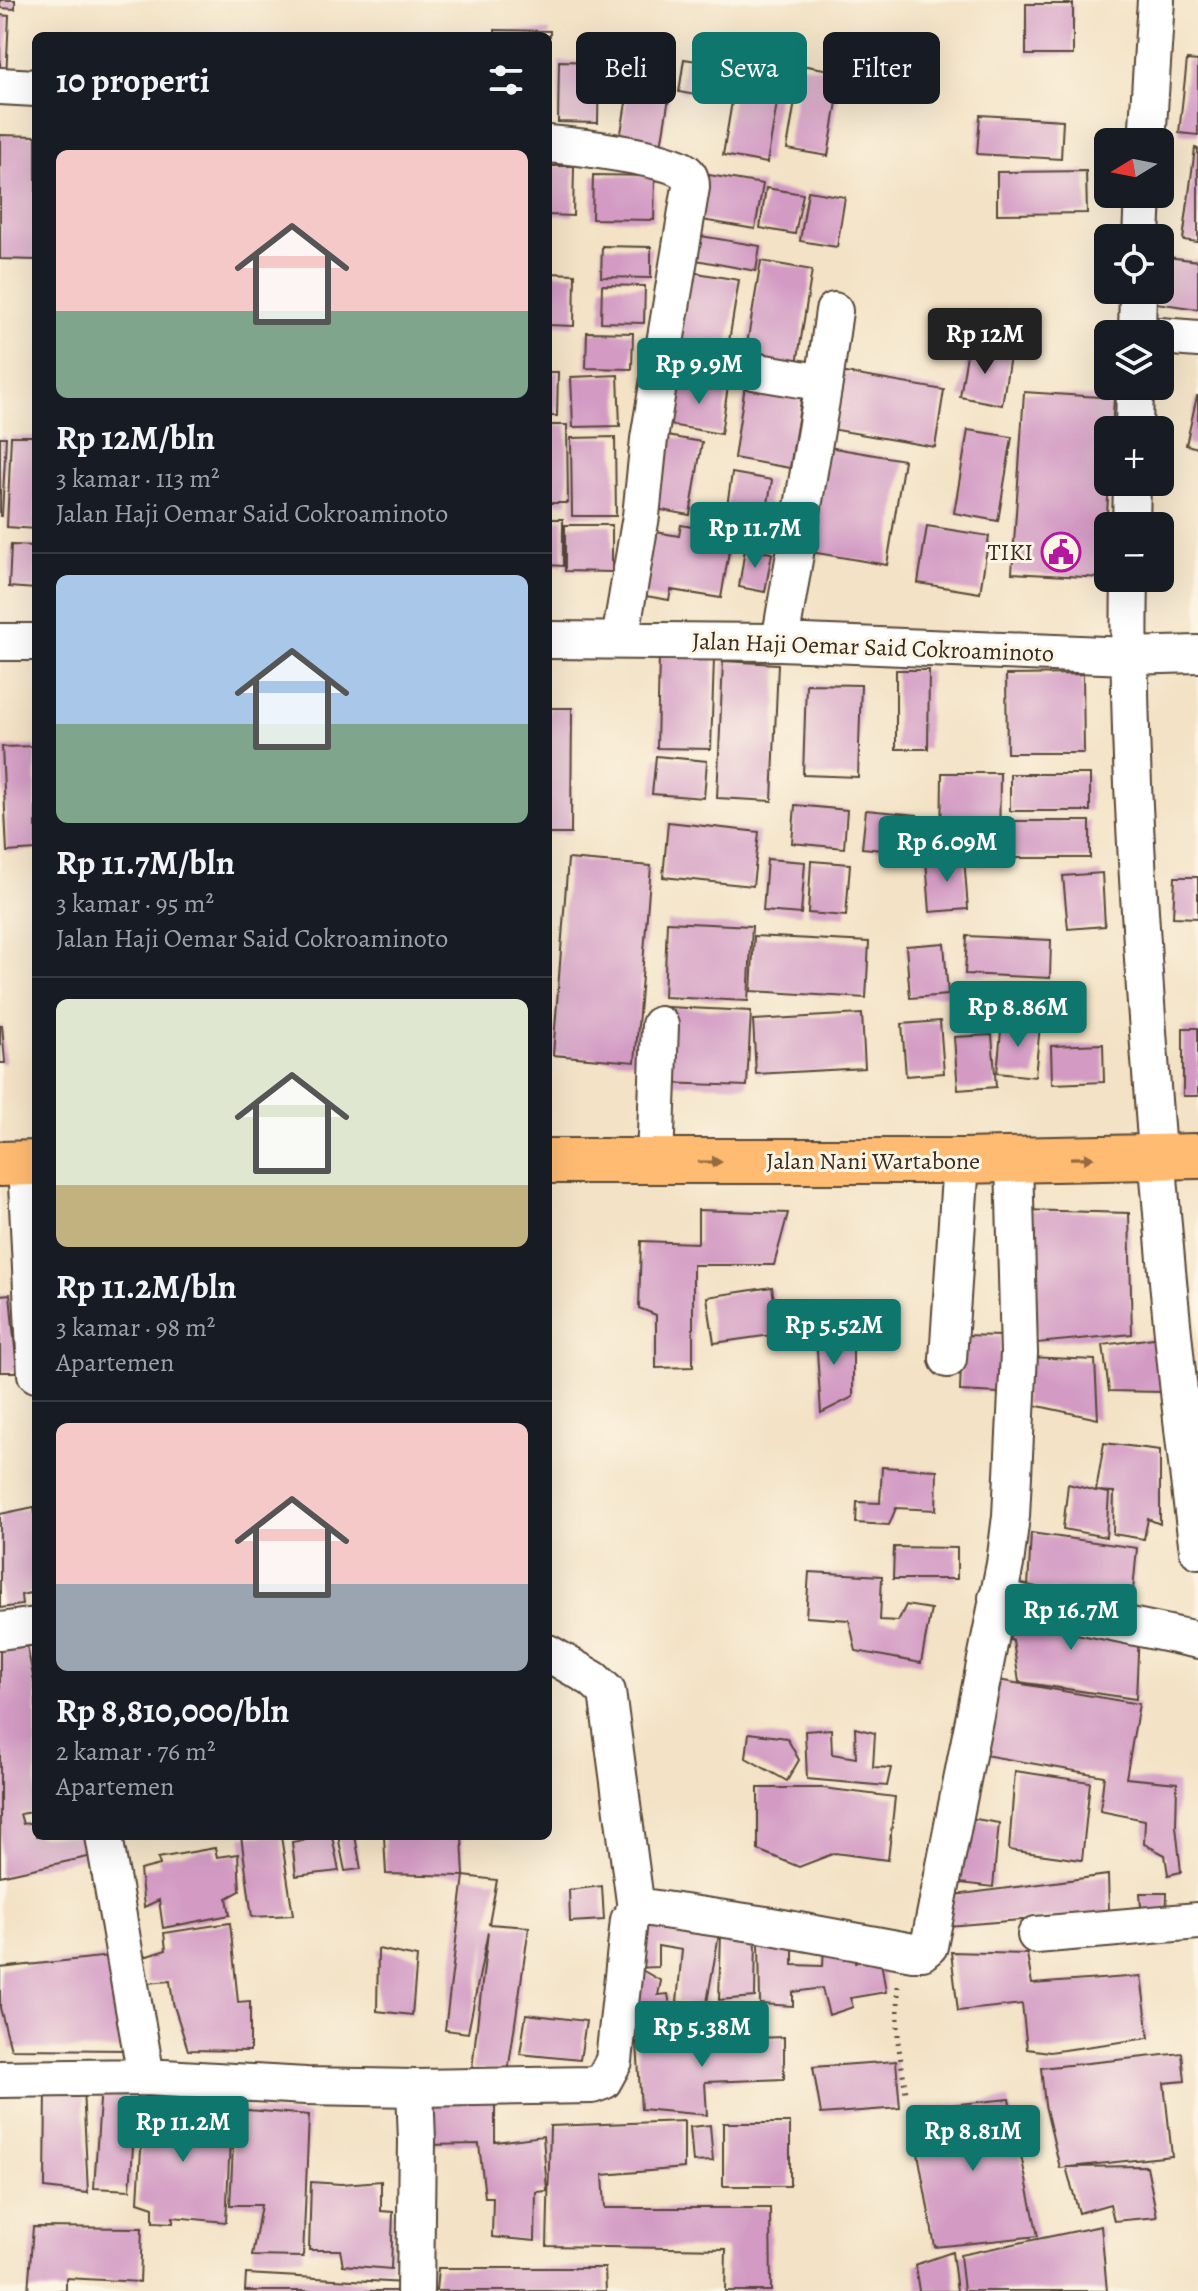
<!DOCTYPE html>
<html lang="id">
<meta charset="utf-8">
<style>
:root{--surface:#171b24;--page:#242831;--text:#f1f3f6;--muted:#9ea1a6;--line:#363941;--accent:#0f766e}
body{margin:0;font-family:Alegreya,serif;background:var(--page);color:var(--text);height:100vh;display:flex;flex-direction:column;font-size:30px;white-space:nowrap}
*{box-sizing:border-box;margin:0}
p{font-size:26px;color:var(--muted)}
.icon{flex:none;width:44px;height:44px;fill:none;stroke:currentColor;stroke-width:2;stroke-linecap:round;stroke-linejoin:round}
.map{position:relative;flex:1;overflow:hidden}
.sheet{position:absolute;left:32px;top:32px;width:520px;height:1808px;display:flex;flex-direction:column;background:var(--surface);border-radius:12px;box-shadow:0 8px 32px #0002}
.sheet>*{flex:none}
.guide{position:absolute;left:576px;top:32px;width:502px;height:72px;display:flex;gap:16px}
.needle{width:52px;rotate:260deg}
.tools{position:absolute;left:1094px;top:128px;display:grid;gap:16px}
.tools a{display:grid;place-items:center;width:80px;height:80px;border-radius:12px;background:var(--surface);box-shadow:0 8px 32px #0002;font-size:40px}
.price{position:absolute;translate:-50% -68px;padding:0 18px;border-radius:8px;background:var(--accent);color:#fff;font-size:26px;line-height:52px;filter:drop-shadow(0 2px 4px #0008)}
.price::after{content:'';position:absolute;left:50%;top:48px;width:24px;height:18px;margin-left:-12px;background:inherit;clip-path:polygon(0 0,100% 0,50% 100%)}
.price.active{background:#222;color:#fff}
ul{padding:0;list-style:none}
li{display:grid;align-content:center;gap:16px;height:424px;padding:0 24px}
li+li{border-top:2px solid var(--line)}
li span{display:grid;place-items:center;height:248px;border-radius:12px;color:#555}
li>.icon{margin-inline-start:auto}
span .icon{width:144px;height:144px;fill:#fffc;stroke-width:1}
li b{font-size:34px}
h2{display:flex;justify-content:space-between;align-items:center;height:96px;padding:0 24px;font-size:34px}
.pill{padding:0 28px;border-radius:12px;background:var(--surface);box-shadow:0 8px 32px #0002;font-size:28px;line-height:72px}
.pill.active{background:var(--accent);color:#fff}
.map>svg:first-child{display:block}
.building{fill:#d39bc4}
.lines{fill:none;stroke-linecap:round;stroke-linejoin:round}
.minor-casing{stroke:#574637;stroke-width:40}
.major-casing{stroke:#574637;stroke-width:48}
.path{stroke:#574637;stroke-width:5;stroke-dasharray:2 6;stroke-linecap:butt}
.minor{stroke:#fff;stroke-width:36}
.major{stroke:#ffbb71;stroke-width:44}
.oneway{fill:#936b43}
.labels{text-anchor:middle;dominant-baseline:central;stroke-width:6;stroke-linejoin:round;paint-order:stroke}
.poi-label{font-size:24px;fill:#3b2a1e;stroke:#fcf5e5;text-anchor:end}
.street-label{font-size:24px;fill:#3b2a1e;stroke:#fcf5e5}
</style>
<div class="map">
<svg width="1198" height="2291" viewBox="0 0 1198 2291">
<rect width="100%" height="100%" fill="#fcf5e5"/>
<filter id="ink" filterUnits="userSpaceOnUse"><feTurbulence type="fractalNoise" baseFrequency=".0125" numOctaves="2"/><feDisplacementMap in="SourceGraphic" scale="16" xChannelSelector="R" yChannelSelector="G"/><feConvolveMatrix kernelMatrix="1 2 1 2 8 2 1 2 1" color-interpolation-filters="sRGB"/></filter>
<filter id="wash" filterUnits="userSpaceOnUse"><feTurbulence type="fractalNoise" baseFrequency=".006" numOctaves="4" result="noise"/><feDisplacementMap in="SourceGraphic" scale="32" xChannelSelector="R" yChannelSelector="G"/><feGaussianBlur stdDeviation="1.8" result="paint"/><feColorMatrix in="noise" values="0 0 0 0 0 0 0 0 0 0 0 0 0 0 0 0 0 1.4 0 .05"/><feComposite in="paint" operator="in"/></filter>
<g filter="url(#wash)">
<rect width="100%" height="100%" fill="#f3e2c5"/>
<g id="blocks">
<!-- building -->
<path class="building" d="M0,0h15v9l-15,-1z
M1026,4h47v51h-47z
M0,15l9,1 -3,63 -6,-1z
M495,30l55,1v5h-55z
M614,45l24,4 -5,27 -24,-4z
M684,59l39,6 -6,34 -38,-7z
M739,60l44,7 -16,96 -44,-8z
M1187,60l11,1v74l-19,-2z
M559,61l40,1 -1,61 -40,-1z
M801,65l41,7 -14,84 -41,-7z
M629,85l41,7 -9,54 -41,-7z
M980,115l83,5 -2,39 -84,-5z
M0,135l36,1v124l-36,-1z
M1195,148l3,1v93l-15,-2z
M548,166h26l-1,50 -25,-1z
M1086,171l1,42 -90,1v-42z
M703,174l60,10 -8,45 -59,-10z
M593,175l62,1 -1,44 -62,-1z
M766,188l37,6 -8,40 -35,-6z
M808,191l37,6 -8,50 -37,-6z
M689,234l71,12 -4,25 -71,-13z
M602,246l49,1v31l-50,-1z
M1160,256l38,5v48l-49,-7 1,-12h10z
M761,261l51,9 -16,100 -52,-8z
M691,272l48,8 -15,92 -49,-9z
M548,273l27,1 -1,52 -26,-1z
M602,285l43,1 -1,37 -43,-1z
M587,332l46,1 -1,36 -46,-1z
M968,348l42,8 -8,49 -42,-8z
M548,372h10l-1,44h-9z
M840,372l104,18 -9,57 -104,-18z
M618,375l2,51 -47,1 -2,-50z
M678,377l50,9 -7,48 -51,-9z
M746,379l57,10 -13,79 -56,-10z
M1024,392l90,6 -2,32h-4l1,52 -6,96 -91,-5z
M1197,396h1v52l-12,-3z
M548,425h19l1,78h-20z
M968,430l44,7 -14,84 -44,-8z
M661,435l41,7 -12,73 -40,-7z
M11,436h25v93l-29,-2z
M0,437h6l-4,79h-2z
M615,437l1,79h-44l-1,-78z
M828,447l76,13 -17,105 -76,-13z
M732,473l40,7 -9,53 -39,-7z
M548,519h15v47l-15,-1z
M565,525h47v47l-47,-1z
M681,525l51,9 -11,64 -50,-8 -2,10 -29,-5 10,-64 29,5z
M927,526l62,10 -9,57 -62,-10z
M11,545l25,1v43l-27,-2z
M745,549l27,4 -7,39 -26,-5z
M659,656l55,2 -3,91 -54,-1z
M723,661l55,3 -6,137 -55,-3z
M896,670h33l-1,79h-32z
M1083,674l1,79h-77l-1,-78z
M806,684l55,1 -3,92 -55,-2z
M548,708h24l-1,126h-23z
M36,746v104l-29,2 -5,-105z
M656,756l51,5 -3,37 -52,-4z
M942,773h58l-1,81 -58,-1z
M1010,774h80v37h-80z
M795,805l52,5 -3,38 -52,-5z
M866,810l51,5 -3,38 -52,-5z
M1010,821h80v37h-80z
M668,822l91,10 -6,54 -90,-9z
M964,857l4,52 -38,3 -4,-53z
M568,859l83,7 -16,196 -82,-7z
M767,859l38,3 -4,52 -38,-3z
M811,861l39,3 -4,52 -38,-3z
M1102,873l3,53 -37,3 -5,-53z
M1175,877h23v41l-25,-1z
M667,922l85,4 -4,75 -84,-4z
M754,936l115,6 -3,56 -115,-7z
M967,936l84,4 -1,38 -85,-4z
M944,943l4,52 -38,3 -4,-52z
M953,986l43,2 3,9 8,1v20l-55,-2z
M667,1007l84,4 -4,75 -83,-3z
M862,1014l3,54 -109,6 -3,-54z
M940,1021l4,52 -38,3 -4,-52z
M1002,1021l38,4 -5,52 -38,-4z
M0,1025h2l3,38h-5z
M1183,1028h15v68h-15z
M992,1035l4,52 -38,3 -4,-53z
M1103,1044l1,38 -52,2 -1,-38z
M698,1210l90,3 -14,52h-81v102l-37,1v-53l-17,-7 2,-67 57,2z
M1023,1210l106,3 3,121 -95,9z
M772,1287l7,47 -65,9 -7,-46z
M10,1294l7,78h-17v-77z
M825,1322l28,20v55l-32,16 -5,-78z
M962,1335l39,1 -2,57 -39,-2z
M1161,1337l3,55 -55,-1 -6,-46z
M1028,1357l67,3 3,59 -74,-16z
M1104,1443l56,7v74l-12,-5 -4,20 -31,-5 1,-42 -17,-1 12,2 -3,44 -43,-8 5,-45 28,7z
M882,1467l55,3 -1,40 -40,-2 -7,17 -33,-2 1,-21 23,1z
M34,1507l2,12v37h-2l1,36 -14,3 1,10 -22,3v-94z
M1031,1533l106,15 -5,53 -104,-14z
M894,1547l63,1v31h-64z
M809,1572l73,4 -2,44 18,1 8,-16 25,4 -10,54 -65,-12 -7,-31 -43,-3z
M999,1604l140,26 -3,69 -117,-17 -6,-41 -18,-8z
M25,1635l11,57v119l-16,3 3,10 13,-2v14h58l3,19 -97,21v-236z
M986,1678l153,26 -13,74 51,5 -1,43 5,46 -13,3 -3,-20 -21,-11 1,-24 -45,-9 4,-35 -131,-23z
M855,1728l20,5 -2,34 18,1 -4,18 -80,-7 -2,-48 26,-2 1,25 24,4z
M749,1733l38,5 12,22 -12,21 -41,-23z
M1015,1771l75,11 -8,78 -73,-10z
M758,1788h65l72,9 -7,63 -53,-7 -36,14 -41,-17z
M964,1817l35,6 -6,64 -41,-5z
M241,1836h40l12,79 -41,2z
M324,1836h8l7,35 -43,5 -4,-34z
M338,1836h17l6,33 -16,2z
M384,1836h78l2,40 -78,-2z
M215,1848l2,9 21,-3 2,37 -13,7 3,17 -67,13 -4,-28 -15,7 -4,-37 20,-5 -2,-7z
M1108,1875l1,38 -161,13 -1,-30z
M464,1876l33,4 -8,44 40,3 -21,145 -36,-3 16,-137 -20,101 -23,-3z
M602,1886l2,34 -34,2 -1,-32z
M1140,1893h27l-1,27h-24z
M638,1914l83,9 -15,85 -29,-6 5,-52 -24,-4v21l-28,1z
M230,1923l8,79 12,-1v50l-62,-1 -15,-47 -3,-22 -22,2 -4,-26 22,-7 -2,-17z
M721,1933h35l-1,64 -36,3z
M759,1937h34v28l30,1 1,-21 30,-1 1,19 25,-8 6,37 -36,6 3,9 -24,8 -7,-27 -29,4v14l-33,-2z
M378,1949l39,8 -5,58 -35,-4z
M951,1952l76,2 5,30 109,-8 8,62 -99,14 -23,-3 -5,-45 -64,7z
M110,1956l18,94 -117,-1 -11,-41v-40z
M640,1969l21,12 -3,14 10,-1 7,38 -48,8z
M526,2014l60,7 -6,39 -60,-6z
M784,2037v42l-79,3 2,33 -66,-6 -4,-67z
M1182,2053l3,28 -21,2 8,73 -112,12 -15,-63 -4,-37z
M896,2061l4,47 -79,6 -8,-47z
M101,2086l36,4 -7,100 -36,-2z
M46,2087l37,1 5,105 -43,-5z
M495,2092v50l48,-6 4,55 -11,1 -1,49 -43,-4 1,-40h-8l-6,-53 -52,1 1,-52z
M144,2097l32,2 -1,17 56,3 -5,103 -53,-5v6l-20,-1v-15l-15,-5z
M1009,2099l29,137 -103,11 -25,-138z
M235,2109l74,6 -6,142 -51,-1 9,-51h-31z
M684,2121v47l-81,7 2,33h165l1,83h-46l1,-42 -179,-3 3,-120z
M723,2123h67v63h-67z
M710,2125l3,36 -20,1 -3,-35z
M1147,2166l10,51 -43,4 -4,-17 -31,9 -13,-46z
M381,2181v30l12,1 -2,57 -48,-4 -3,-15h-31l2,-68 30,2z
M1101,2226l6,65h-143l-4,-36z
M33,2227l109,1 -2,54 -74,-4v13h-38z
M952,2252l5,39h-38l-4,-26z
M438,2268h167l1,23h-170z
M246,2274l159,9v8h-160z"/>
</g>
</g>
<g filter="url(#ink)">
<use href="#blocks" fill-opacity="0" stroke="#574637" stroke-width="2"/>
<g class="lines">
<defs>
<path id="minor" d="M0,86l36,2
M1147,142l9,-142
M548,144c26,2 117,13 136,27 6,4 7,9 7,16l-42,252 -8,77 -21,124
M1141,238l2,-44
M1137,334l1,-44
M1160,336l38,3
M753,371l71,12 -44,259
M824,383l10,-72
M1134,430l1,-44
M1131,526l1,-44
M1130,578c-3,137 6,275 15,411 13,188 28,375 53,561
M548,640l232,2 348,14 70,-2
M0,642h36
M655,1162l5,-137
M26,1163l10,211
M948,1359l13,-198
M997,1598l201,42
M0,1631l36,-5
M548,1653l45,26 14,13 29,217
M104,1836l42,241
M1036,1935l162,-14
M0,2079l146,-2 160,9 109,2 2,53 -2,150
M415,2088l177,-3 11,-4 11,-20 15,-141 7,-11 7,-2 123,18 147,27h9l7,-6 76,-382 6,-48 8,-163 -5,-193"/>
<path id="major" d="M548,1161h413l237,-5
M0,1164l36,-1"/>
</defs>
<!-- minor casing -->
<use href="#minor" class="minor-casing"/>
<!-- major casing -->
<use href="#major" class="major-casing"/>
<!-- path -->
<path class="path" d="M898,1986v56l8,51"/>
<!-- minor -->
<use href="#minor" class="minor"/>
<!-- major -->
<use href="#major" class="major"/>
</g>
<!-- one-way arrows -->
<defs><path id="oneway-solid" d="M-6-.8H1V-3.2L6.5 0L1 3.2V.8H-6Z" transform="scale(2)"/></defs>
<g class="oneway">
<use href="#oneway-solid" transform="translate(1082 1158) rotate(-1)"/>
<use href="#oneway-solid" transform="translate(710 1162)"/>
</g>
</g>
<!-- icons -->
<defs>
<symbol id="civic-ring" viewBox="-11 -11 22 22"><circle r="9.5" fill="#fcf5e5" stroke="#b5179e" stroke-width="1.5"/><path d="M-.6-6.5H3V-4.5H.6V-3L4-1V1h2V6H-6V1h2V-1L-.6-3ZM-1.2 2.5V6h2.4V2.5Z" fill="#b5179e"/></symbol>
</defs>
<g fill-rule="evenodd">
<use href="#civic-ring" x="1039" y="530" width="44" height="44"/>
</g>
<g class="labels">
<!-- poi labels -->
<g class="poi-label">
<text x="1033" y="552">TIKI</text>
</g>
<!-- street labels -->
<g class="street-label">
<text transform="translate(873 647) rotate(2)">Jalan Haji Oemar Said Cokroaminoto</text>
<text x="873" y="1161">Jalan Nani Wartabone</text>
</g>
</g>
</svg>
<div class="tools">
<a><svg class="needle" viewBox="-14 -14 28 28"><path d="M0-13l5 13h-10z" fill="#e53935"/><path d="M0 13l5-13h-10z" fill="#9ea1a6"/></svg></a>
<a><svg class="icon" aria-label="locate" viewBox="0 0 24 24"><circle cx="12" cy="12" r="6"/><path d="M12 2v4M12 18v4M2 12h4M18 12h4"/></svg></a>
<a><svg class="icon" aria-label="layers" viewBox="0 0 24 24"><path d="M12 4l9 5-9 5-9-5zM3 14l9 5 9-5"/></svg></a>
<a>+</a>
<a>−</a>
</div>
<b class="price active" style="left:985px;top:376px">Rp 12M</b>
<b class="price" style="left:699px;top:406px">Rp 9.9M</b>
<b class="price" style="left:755px;top:570px">Rp 11.7M</b>
<b class="price" style="left:947px;top:884px">Rp 6.09M</b>
<b class="price" style="left:1018px;top:1049px">Rp 8.86M</b>
<b class="price" style="left:834px;top:1367px">Rp 5.52M</b>
<b class="price" style="left:1071px;top:1652px">Rp 16.7M</b>
<b class="price" style="left:702px;top:2069px">Rp 5.38M</b>
<b class="price" style="left:183px;top:2164px">Rp 11.2M</b>
<b class="price" style="left:973px;top:2173px">Rp 8.81M</b>
<div class="guide">
<a class="pill">Beli</a>
<a class="pill active">Sewa</a>
<a class="pill">Filter</a>
</div>
<section class="sheet">
<h2>10 properti<svg class="icon" aria-label="filters" viewBox="0 0 24 24"><path d="M4 7h16M4 17h16"/><circle cx="9" cy="7" r="2"/><circle cx="15" cy="17" r="2"/></svg></h2>
<ul>
<li><span style="background:linear-gradient(#f6c9c9 65%,#7fa58c 0)"><svg class="icon" aria-label="home" viewBox="0 0 24 24"><path d="M3 11l9-7 9 7M6 9v11h12V9"/></svg></span><div><b>Rp 12M/bln</b><p>3 kamar · 113 m²</p><p>Jalan Haji Oemar Said Cokroaminoto</p></div></li>
<li><span style="background:linear-gradient(#a9c7e8 60%,#7fa58c 0)"><svg class="icon" aria-label="home" viewBox="0 0 24 24"><path d="M3 11l9-7 9 7M6 9v11h12V9"/></svg></span><div><b>Rp 11.7M/bln</b><p>3 kamar · 95 m²</p><p>Jalan Haji Oemar Said Cokroaminoto</p></div></li>
<li><span style="background:linear-gradient(#dfe7d0 75%,#c2b280 0)"><svg class="icon" aria-label="home" viewBox="0 0 24 24"><path d="M3 11l9-7 9 7M6 9v11h12V9"/></svg></span><div><b>Rp 11.2M/bln</b><p>3 kamar · 98 m²</p><p>Apartemen</p></div></li>
<li><span style="background:linear-gradient(#f6c9c9 65%,#9aa5b1 0)"><svg class="icon" aria-label="home" viewBox="0 0 24 24"><path d="M3 11l9-7 9 7M6 9v11h12V9"/></svg></span><div><b>Rp 8,810,000/bln</b><p>2 kamar · 76 m²</p><p>Apartemen</p></div></li>
</ul>
</section>
</div>
